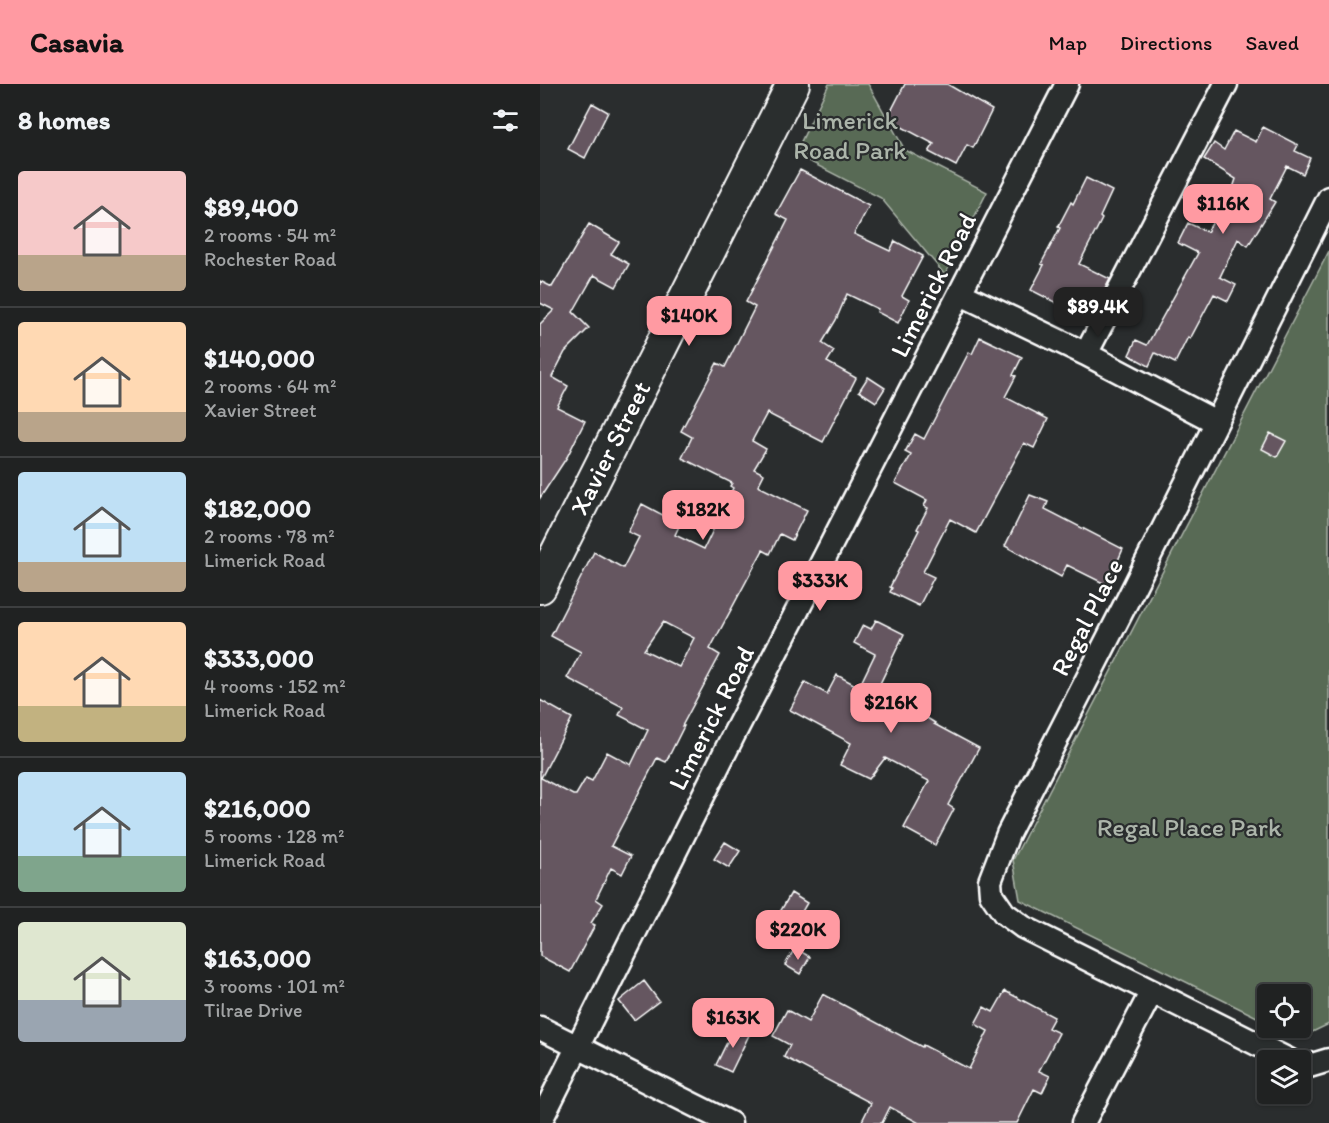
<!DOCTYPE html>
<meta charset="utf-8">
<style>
:root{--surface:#202222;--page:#282a2a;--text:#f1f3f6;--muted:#a2a4a5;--line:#3d3f40;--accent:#ff9aa2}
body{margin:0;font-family:Itim,sans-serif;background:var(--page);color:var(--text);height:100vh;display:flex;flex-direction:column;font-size:22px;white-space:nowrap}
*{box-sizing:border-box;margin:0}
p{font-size:20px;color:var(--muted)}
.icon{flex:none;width:33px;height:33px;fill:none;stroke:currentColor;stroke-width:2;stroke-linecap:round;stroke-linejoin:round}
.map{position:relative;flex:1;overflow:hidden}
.drawer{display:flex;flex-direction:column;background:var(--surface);width:540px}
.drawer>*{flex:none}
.controls{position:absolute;left:717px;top:900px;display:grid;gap:12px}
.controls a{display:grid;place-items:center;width:54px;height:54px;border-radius:6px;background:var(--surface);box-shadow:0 2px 4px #0004,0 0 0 2px var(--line);font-size:30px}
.price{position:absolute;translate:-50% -51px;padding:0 14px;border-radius:12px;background:var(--accent);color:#111;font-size:20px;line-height:39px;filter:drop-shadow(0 2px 3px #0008)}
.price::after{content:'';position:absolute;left:50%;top:36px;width:18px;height:14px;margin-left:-9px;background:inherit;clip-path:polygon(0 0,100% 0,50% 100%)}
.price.active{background:#222;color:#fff}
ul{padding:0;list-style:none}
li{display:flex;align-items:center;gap:18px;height:150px;padding:0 18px}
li+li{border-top:2px solid var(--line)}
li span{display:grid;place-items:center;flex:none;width:168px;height:120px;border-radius:6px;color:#555}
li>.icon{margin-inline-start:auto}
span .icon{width:72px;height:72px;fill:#fffc;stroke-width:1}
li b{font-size:26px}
h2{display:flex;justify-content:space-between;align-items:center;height:72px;padding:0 18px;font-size:26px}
header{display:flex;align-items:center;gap:36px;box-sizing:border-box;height:84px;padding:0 30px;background:var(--accent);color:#111}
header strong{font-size:28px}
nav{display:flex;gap:33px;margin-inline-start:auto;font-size:21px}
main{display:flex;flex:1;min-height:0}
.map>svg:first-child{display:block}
.green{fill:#596b55;stroke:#acb5aa;stroke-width:1.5}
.building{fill:#655661;stroke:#fff;stroke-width:1.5;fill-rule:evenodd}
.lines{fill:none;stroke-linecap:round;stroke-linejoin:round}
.street-casing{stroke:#fff;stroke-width:27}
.secondary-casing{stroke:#fff;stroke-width:36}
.street{stroke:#2a2d2e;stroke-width:22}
.secondary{stroke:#2a2d2e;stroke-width:32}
.labels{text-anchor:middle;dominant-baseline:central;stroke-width:4.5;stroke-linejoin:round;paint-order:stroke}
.park-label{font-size:26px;fill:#acb5aa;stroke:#2a2d2e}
.street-label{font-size:26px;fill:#fff;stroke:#2a2d2e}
</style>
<header>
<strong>Casavia</strong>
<nav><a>Map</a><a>Directions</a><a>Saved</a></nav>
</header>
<main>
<section class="drawer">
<h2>8 homes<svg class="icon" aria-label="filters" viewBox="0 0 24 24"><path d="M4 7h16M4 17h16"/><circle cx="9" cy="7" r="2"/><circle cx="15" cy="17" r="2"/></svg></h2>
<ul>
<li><span style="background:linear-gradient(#f6c9c9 70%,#b9a48a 0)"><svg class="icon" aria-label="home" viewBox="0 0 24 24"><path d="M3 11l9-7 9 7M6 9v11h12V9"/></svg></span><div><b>$89,400</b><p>2 rooms · 54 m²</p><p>Rochester Road</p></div></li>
<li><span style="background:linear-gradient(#ffd9b3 75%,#b9a48a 0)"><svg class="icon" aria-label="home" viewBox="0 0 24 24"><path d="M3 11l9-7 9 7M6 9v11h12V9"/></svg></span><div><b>$140,000</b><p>2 rooms · 64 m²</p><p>Xavier Street</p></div></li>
<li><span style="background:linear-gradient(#bfe0f5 75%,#b9a48a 0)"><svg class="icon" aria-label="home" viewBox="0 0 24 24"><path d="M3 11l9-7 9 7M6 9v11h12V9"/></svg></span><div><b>$182,000</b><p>2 rooms · 78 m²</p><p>Limerick Road</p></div></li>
<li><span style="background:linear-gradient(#ffd9b3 70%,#c2b280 0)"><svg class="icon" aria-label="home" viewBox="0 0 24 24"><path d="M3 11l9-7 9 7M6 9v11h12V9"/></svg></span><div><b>$333,000</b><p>4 rooms · 152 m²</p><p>Limerick Road</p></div></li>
<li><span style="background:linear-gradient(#bfe0f5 70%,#7fa58c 0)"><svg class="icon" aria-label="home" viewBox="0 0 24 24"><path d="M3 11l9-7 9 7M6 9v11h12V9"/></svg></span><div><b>$216,000</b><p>5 rooms · 128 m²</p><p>Limerick Road</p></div></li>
<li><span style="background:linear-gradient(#dfe7d0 65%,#9aa5b1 0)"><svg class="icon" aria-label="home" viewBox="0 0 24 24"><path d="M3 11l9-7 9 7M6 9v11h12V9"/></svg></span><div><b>$163,000</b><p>3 rooms · 101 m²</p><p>Tilrae Drive</p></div></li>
</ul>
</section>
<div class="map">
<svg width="789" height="1039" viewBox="0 0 789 1039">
<rect width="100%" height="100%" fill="#2a2d2e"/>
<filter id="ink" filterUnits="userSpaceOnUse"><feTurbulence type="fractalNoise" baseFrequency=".0167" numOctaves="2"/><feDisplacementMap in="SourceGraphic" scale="12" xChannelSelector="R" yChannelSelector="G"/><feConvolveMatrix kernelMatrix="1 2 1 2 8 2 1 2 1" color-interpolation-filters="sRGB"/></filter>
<g filter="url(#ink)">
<!-- green -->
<path class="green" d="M289,0h39l37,66 82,42 -42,83 -64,-77 -86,-44z
M789,167v773l-29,14 -22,-10h22v-34h-32l-1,28 -247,-122 -7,-40z"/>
<!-- building -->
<path class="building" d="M365,0h42l45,26 -19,38 -6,-3 -11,21 -27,-14 5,-8 -47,-25z
M52,19l16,9 -23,46 -17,-9z
M723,43l35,18 -3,6 15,7 -7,16 -16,-8 -17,33 5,3 -27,44 -10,-7 -18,38 16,8 -8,16 -14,-7 -24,45 -2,-2 -13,26 -20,-10 -6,13 -20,-11 7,-15 11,5 51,-92 -20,-10 10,-20 19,9 26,-44 3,-9 -32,-20 10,-16 10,7 10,-19 22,11z
M260,86l69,36 -15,28 36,17 5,-10 28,15 -21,40 7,4 -11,23 -21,-11 1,-3 -31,-15 -11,26 -14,23 12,8 -7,11 29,16 -33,64 -56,-29 -15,28 14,8 -12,20 10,5 -6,12 49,24 -15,30 -12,-6 -10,20 -7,-4 -53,99 10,6 -38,71h2l-18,36 -9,-4 -46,88 20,10 -9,18 -11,-6 -15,31 7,5 -12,19 4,2 -25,47 -30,-16v-256l32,18 -31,60 32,17h3l10,-17 6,3 15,-29 24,13 17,-35 -29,-15 4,-8 -56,-29 14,-26 -30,-16 43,-84 29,16 16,-31 -11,-5 14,-28 38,20 -5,11 29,14 29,-61 -3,-2 2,-3 -50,-25 10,-21 -11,-6 36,-68 8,4 30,-60 -9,-5 42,-82 -12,-6zM123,538l31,16 -15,29 -35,-17z
M546,94l26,13 -12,26 2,2 -23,45 31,15 -8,16 -13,-7 -13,25 -45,-23 13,-25 -3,-1 19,-36 -2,-1 13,-25 2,2z
M49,140l30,18 -8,12 18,10 -13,23 -22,-12 -21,37 16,16 -24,24 -13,25 16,9 -11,21 28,14 -18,36 -27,41v-174l14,-14 -14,-7v-22l12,6z
M440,253l42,20 -9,18 3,1 -11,21 43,22 -14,29 -10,-5 -48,90 -26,-14 -27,53 11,5 -15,29 -29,-14 2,-4 -2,-1 29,-57 -2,-1 11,-21 -4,-2 3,-6 -32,-17 16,-28 -6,-3 10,-18 9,5 45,-87 3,2z
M328,293l17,11 -9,14 -17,-11z
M730,349l16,8 -9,16 -15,-8z
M490,411l18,7 -3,7 78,40 -16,36 -40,-20 -6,12 -56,-31z
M336,536l28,14 -29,60 39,21 2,-4 19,12 -1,1 45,24 -31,57 6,4 -19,36 -31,-17 25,-47 -44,-23 -16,21 -29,-14 11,-22 -61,-33 15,-28 22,12 10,-19 22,12 16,-33 -21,-11 9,-18 8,4z
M185,758l15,9 -11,17 -15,-9z
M251,809l16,10 -11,19 -16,-10z
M255,864l15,9 -10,17 -15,-9z
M104,897l15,20 -25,19 -15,-19z
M465,907l49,26 -6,11 11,5 -20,38 11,5 -8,17 -8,-4 -17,34h-98l-29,-16 -8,16h-21l10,-20 -87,-46 6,-12 -17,-9 14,-26 21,12 15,-28 99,53 1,-2 46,24 19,-38 -13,-7 9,-17 9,5z
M195,942l15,7 -19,39 -15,-7z"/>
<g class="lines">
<defs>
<path id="street" d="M421,210l125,60 130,68
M546,270l140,-270
M0,944l190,95
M749,976l-266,-133 -19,-14 -13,-19 -1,-13 18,-47 116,-227 205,-409
M760,980l9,2 20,-6
M0,1038l193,-386 334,-652
M543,1039l68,-130"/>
<path id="secondary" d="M0,503l253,-503"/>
</defs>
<!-- street casing -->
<use href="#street" class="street-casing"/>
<!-- secondary casing -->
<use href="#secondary" class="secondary-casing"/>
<!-- street -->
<use href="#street" class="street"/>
<!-- secondary -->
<use href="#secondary" class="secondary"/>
</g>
</g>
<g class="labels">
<!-- park labels -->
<g class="park-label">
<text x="310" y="36">Limerick<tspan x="310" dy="30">Road Park</tspan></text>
<text x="649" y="743">Regal Place Park</text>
</g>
<!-- street labels -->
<g class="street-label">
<text transform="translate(393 201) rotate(-63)">Limerick Road</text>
<text transform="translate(70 364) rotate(-63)">Xavier Street</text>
<text transform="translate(547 533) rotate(-63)">Regal Place</text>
<text transform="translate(171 634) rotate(-63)">Limerick Road</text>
</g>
</g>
</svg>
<div class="controls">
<a><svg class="icon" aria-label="locate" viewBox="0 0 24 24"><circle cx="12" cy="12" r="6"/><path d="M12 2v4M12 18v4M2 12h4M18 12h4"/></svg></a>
<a><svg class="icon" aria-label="layers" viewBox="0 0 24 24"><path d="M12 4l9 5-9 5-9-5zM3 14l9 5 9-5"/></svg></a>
</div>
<b class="price" style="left:683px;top:151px">$116K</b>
<b class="price active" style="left:558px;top:254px">$89.4K</b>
<b class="price" style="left:149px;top:263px">$140K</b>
<b class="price" style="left:163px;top:457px">$182K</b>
<b class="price" style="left:280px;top:528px">$333K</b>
<b class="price" style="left:351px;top:650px">$216K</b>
<b class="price" style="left:258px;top:877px">$220K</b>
<b class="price" style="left:193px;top:965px">$163K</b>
</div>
</main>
